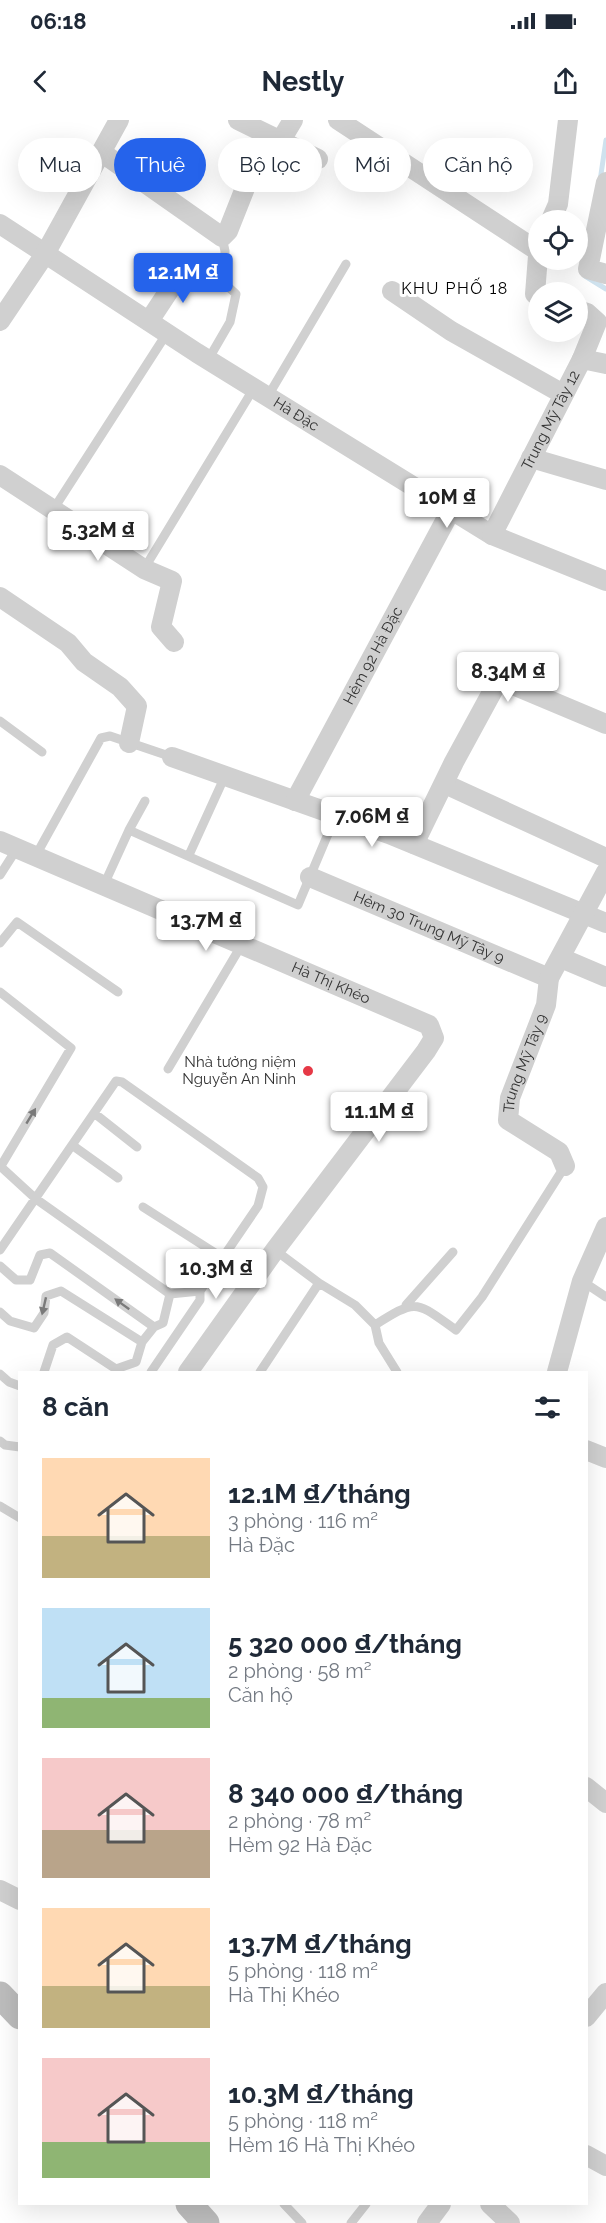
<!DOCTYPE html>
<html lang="vi">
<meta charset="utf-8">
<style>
:root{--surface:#fff;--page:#f6f6f7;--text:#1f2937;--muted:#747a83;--accent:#2563eb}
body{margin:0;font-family:Raleway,sans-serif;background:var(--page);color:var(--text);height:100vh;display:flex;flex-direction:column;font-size:22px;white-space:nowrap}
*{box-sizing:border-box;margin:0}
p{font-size:20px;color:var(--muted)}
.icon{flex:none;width:33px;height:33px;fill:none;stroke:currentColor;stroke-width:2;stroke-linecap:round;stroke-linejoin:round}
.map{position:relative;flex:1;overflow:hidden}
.panel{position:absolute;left:18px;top:1251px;width:570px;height:834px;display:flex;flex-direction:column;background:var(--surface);border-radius:0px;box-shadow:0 6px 24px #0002}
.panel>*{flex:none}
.guide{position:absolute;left:18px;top:18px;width:570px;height:54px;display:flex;gap:12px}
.fabs{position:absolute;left:528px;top:90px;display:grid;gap:12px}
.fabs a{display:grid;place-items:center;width:60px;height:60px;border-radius:50%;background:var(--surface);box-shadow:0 6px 24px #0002;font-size:30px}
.price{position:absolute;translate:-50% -51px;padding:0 14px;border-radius:6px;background:#fff;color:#222;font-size:20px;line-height:39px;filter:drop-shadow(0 2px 3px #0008)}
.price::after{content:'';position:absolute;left:50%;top:36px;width:18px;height:14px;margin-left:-9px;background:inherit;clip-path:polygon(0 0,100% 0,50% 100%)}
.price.on{background:var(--accent);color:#fff}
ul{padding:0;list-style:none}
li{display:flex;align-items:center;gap:18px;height:150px;padding:0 24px}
li span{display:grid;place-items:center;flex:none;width:168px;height:120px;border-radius:0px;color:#555}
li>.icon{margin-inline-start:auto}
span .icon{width:72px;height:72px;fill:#fffc;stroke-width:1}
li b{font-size:26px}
h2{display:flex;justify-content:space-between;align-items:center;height:72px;padding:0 24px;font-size:26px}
.pill{padding:0 21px;border-radius:27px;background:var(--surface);box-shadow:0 6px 24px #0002;font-size:21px;line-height:54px}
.pill.on{background:var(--accent);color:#fff}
.status{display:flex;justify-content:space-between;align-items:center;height:42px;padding:0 30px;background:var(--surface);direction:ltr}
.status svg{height:16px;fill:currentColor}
header{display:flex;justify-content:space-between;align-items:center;height:78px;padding:0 24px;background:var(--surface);font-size:27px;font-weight:700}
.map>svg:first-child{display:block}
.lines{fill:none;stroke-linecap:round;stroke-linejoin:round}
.stream{stroke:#cfe2ee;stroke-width:5}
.lane{stroke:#d0d0d0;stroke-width:9}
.street{stroke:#d0d0d0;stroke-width:20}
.secondary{stroke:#bdbdbd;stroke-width:27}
.oneway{fill:#7a7a7a}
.poi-dot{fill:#e63946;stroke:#fff;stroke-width:2}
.labels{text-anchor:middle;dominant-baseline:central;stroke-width:6;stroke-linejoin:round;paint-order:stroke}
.street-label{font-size:15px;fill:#333;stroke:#fff}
.poi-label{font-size:15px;fill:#333;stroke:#fff;text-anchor:end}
.neighbourhood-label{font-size:16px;letter-spacing:1.5px;fill:#000;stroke:#fff}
</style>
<div class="status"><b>06:18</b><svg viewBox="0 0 49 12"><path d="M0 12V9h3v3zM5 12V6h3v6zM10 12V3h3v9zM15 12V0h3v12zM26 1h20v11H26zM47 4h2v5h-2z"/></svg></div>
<header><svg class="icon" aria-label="back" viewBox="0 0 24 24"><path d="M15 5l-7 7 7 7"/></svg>Nestly<svg class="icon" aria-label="share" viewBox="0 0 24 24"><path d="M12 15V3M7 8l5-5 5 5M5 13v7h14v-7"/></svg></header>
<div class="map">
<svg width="606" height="2103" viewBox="0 0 606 2103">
<rect width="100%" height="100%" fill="#fff"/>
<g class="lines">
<!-- stream -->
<path class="stream" d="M600,61l6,-41
M585,156l21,13"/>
<!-- lane -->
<path class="lane" d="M208,240l22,-38 6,-28 -12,-11 1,-32 -3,-14
M268,276l78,-132
M53,390l114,-177
M144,449l110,-181
M0,601l42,31
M129,710l16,-29
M189,735l36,-79
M35,737l66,-119 9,-2 62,21
M0,755l16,-25
M103,767l26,-57 169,75 38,-90
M0,823l17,-21 101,70
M0,872l71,56 -70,118
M168,949l73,-123
M94,993l43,34
M72,1025l46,33
M0,1046l36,33 134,95 30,-3
M143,1087l80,51
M0,1130l116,-169 6,1 136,96 5,9 -5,19 -58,85v9l-49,72
M275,1130l44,33 36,22 20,20 4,18 18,29
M0,1146l16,14h14l10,-25 10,-2 104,74 9,-4 7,-29
M582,1161l24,16
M406,1185l47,-53
M0,1192l10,9 24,7 10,-15 2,-17 15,-5 81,51
M375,1205c43,-27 40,-24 81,5l26,-33 83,-131
M44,1252l9,-27 14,-8 49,32 20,-7 6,-20 12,-15
M260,1252l59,-89
M0,1254l9,8 11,4
M0,1321l5,4 15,2
M0,1386l20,12
M284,2084l18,19
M351,2103l15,-19"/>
<!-- street -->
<g class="street">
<path d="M238,0l80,39"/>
<path d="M338,0l200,131"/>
<path d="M281,20l12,-20"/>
<path d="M101,32l121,85 6,-6 38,-96"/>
<path d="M606,62l-18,87 18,5"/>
<path d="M551,100l7,-16 10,-84"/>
<path id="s1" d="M0,104l197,129 295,182 114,46"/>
<path d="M538,136l-3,38 3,1"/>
<path d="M392,171l59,40 112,63"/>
<path d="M578,190l9,3 10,9 -15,37"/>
<path d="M0,201l45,-67 74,-134"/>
<path d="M149,201l37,-56"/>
<path d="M531,338l75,22"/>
<path d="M0,355l144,94 28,12 -11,46 13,15"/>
<path id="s2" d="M492,415l90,-176 24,5"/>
<path d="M0,477l68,46 16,19 36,25 17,19 -8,37"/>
<path d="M172,637l217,77 217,89"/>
<path d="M445,664l161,74"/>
<path id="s3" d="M295,681l156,-291"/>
<path id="s4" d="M0,721l429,184 5,13 -8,13 -151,199 -87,122"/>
<path d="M414,724l40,-82 43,-79 9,-1 100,42"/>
<path id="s5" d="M310,757l239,101"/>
<path d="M561,838l45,19"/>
<path id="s6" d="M565,1046l-6,-14 -51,-32 2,-22 36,-93 3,-27 57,-106"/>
<path d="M557,1252l25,-91 24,-54"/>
<path d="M586,1330l20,8"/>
<path d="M586,1667l20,16"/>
<path d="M0,1770l20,10"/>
<path d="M586,1897l20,-24"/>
<path d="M586,2035l20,11"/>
<path d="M490,2084l20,19"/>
<path d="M427,2103l14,-19"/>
</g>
<!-- secondary -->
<path class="secondary" d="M0,1875l20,21
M189,2084l17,19"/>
</g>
<!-- one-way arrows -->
<defs><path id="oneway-solid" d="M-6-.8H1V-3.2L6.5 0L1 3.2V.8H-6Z" transform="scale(1.5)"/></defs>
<g class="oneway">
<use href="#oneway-solid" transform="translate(31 996) rotate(-59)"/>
<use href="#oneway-solid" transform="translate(122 1184) rotate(-144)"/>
<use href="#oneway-solid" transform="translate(44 1186) rotate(103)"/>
</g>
<!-- markers -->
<circle class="poi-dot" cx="308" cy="951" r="6"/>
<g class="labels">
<!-- street labels -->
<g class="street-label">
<text stroke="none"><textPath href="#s1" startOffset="352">Hà Đặc</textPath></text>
<text stroke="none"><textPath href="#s2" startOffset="129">Trung Mỹ Tây 12</textPath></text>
<text stroke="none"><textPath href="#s3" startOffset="165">Hẻm 92 Hà Đặc</textPath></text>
<text stroke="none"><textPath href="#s5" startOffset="129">Hẻm 30 Trung Mỹ Tây 9</textPath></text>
<text stroke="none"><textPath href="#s4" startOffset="360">Hà Thị Khéo</textPath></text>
<text stroke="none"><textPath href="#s6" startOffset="135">Trung Mỹ Tây 9</textPath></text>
</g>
<!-- poi labels -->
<g class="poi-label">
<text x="296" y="942">Nhà tưởng niệm<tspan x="296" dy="17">Nguyễn An Ninh</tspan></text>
</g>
<!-- neighbourhood labels -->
<g class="neighbourhood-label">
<text x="455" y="168">KHU PHỐ 18</text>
</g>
</g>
</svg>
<div class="fabs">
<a><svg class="icon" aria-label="locate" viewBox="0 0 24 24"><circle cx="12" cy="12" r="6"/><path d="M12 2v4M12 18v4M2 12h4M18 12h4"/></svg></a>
<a><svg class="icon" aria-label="layers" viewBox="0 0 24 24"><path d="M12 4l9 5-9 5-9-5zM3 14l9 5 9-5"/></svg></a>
</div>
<b class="price on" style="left:183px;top:184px">12.1M ₫</b>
<b class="price" style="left:447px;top:409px">10M ₫</b>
<b class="price" style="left:98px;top:442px">5.32M ₫</b>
<b class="price" style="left:508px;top:583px">8.34M ₫</b>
<b class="price" style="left:372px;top:728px">7.06M ₫</b>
<b class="price" style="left:206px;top:832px">13.7M ₫</b>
<b class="price" style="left:379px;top:1023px">11.1M ₫</b>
<b class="price" style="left:216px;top:1180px">10.3M ₫</b>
<div class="guide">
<a class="pill">Mua</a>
<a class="pill on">Thuê</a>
<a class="pill">Bộ lọc</a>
<a class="pill">Mới</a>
<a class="pill">Căn hộ</a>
</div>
<section class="panel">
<h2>8 căn<svg class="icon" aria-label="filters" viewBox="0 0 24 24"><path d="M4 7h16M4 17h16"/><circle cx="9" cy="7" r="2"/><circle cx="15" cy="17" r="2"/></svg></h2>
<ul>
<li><span style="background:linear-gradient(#ffd9b3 65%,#c2b280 0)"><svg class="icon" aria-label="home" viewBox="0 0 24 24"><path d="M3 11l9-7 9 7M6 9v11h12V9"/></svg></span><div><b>12.1M ₫/tháng</b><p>3 phòng · 116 m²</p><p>Hà Đặc</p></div></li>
<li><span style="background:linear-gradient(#bfe0f5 75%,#8fb573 0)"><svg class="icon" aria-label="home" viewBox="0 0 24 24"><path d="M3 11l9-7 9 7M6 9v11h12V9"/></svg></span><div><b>5 320 000 ₫/tháng</b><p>2 phòng · 58 m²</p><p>Căn hộ</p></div></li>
<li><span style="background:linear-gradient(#f6c9c9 60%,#b9a48a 0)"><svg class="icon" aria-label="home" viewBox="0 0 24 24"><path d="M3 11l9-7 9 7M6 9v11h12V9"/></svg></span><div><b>8 340 000 ₫/tháng</b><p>2 phòng · 78 m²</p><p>Hẻm 92 Hà Đặc</p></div></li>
<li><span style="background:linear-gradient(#ffd9b3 65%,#c2b280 0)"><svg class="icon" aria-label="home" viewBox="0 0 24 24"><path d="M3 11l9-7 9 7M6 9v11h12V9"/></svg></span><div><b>13.7M ₫/tháng</b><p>5 phòng · 118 m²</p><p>Hà Thị Khéo</p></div></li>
<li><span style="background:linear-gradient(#f6c9c9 70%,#8fb573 0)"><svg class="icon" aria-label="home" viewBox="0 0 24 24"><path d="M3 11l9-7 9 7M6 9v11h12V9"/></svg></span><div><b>10.3M ₫/tháng</b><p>5 phòng · 118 m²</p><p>Hẻm 16 Hà Thị Khéo</p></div></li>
</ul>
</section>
</div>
